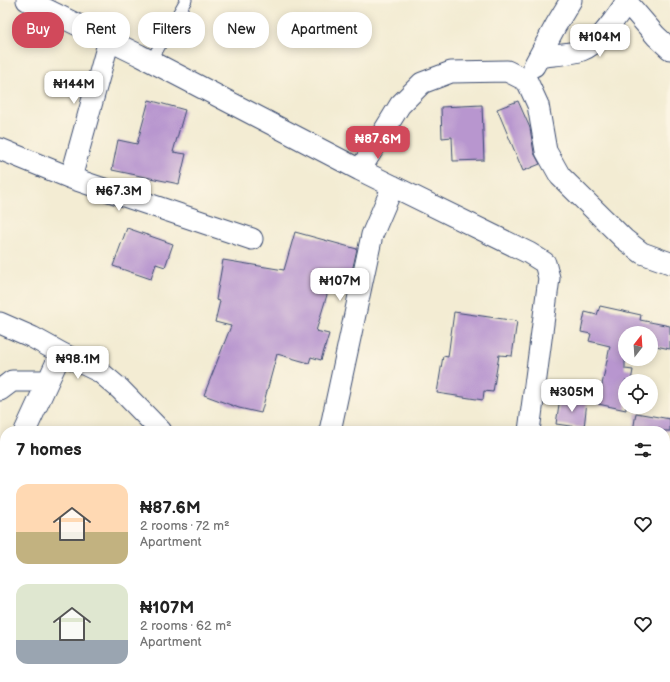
<!DOCTYPE html>
<meta charset="utf-8">
<style>
:root{--surface:#fff;--page:#f2f2f2;--text:#222;--muted:#767676;--accent:#d1495b}
body{margin:0;font-family:"Balsamiq Sans",sans-serif;background:var(--page);color:var(--text);height:100vh;display:flex;flex-direction:column;font-size:15px;white-space:nowrap}
*{box-sizing:border-box;margin:0}
p{font-size:13px;color:var(--muted)}
.icon{flex:none;width:22px;height:22px;fill:none;stroke:currentColor;stroke-width:2;stroke-linecap:round;stroke-linejoin:round}
.map{position:relative;flex:1;overflow:hidden}
.details{position:absolute;left:0px;top:426px;width:670px;height:256px;display:flex;flex-direction:column;background:var(--surface);border-radius:16px 16px 0 0;box-shadow:0 2px 10px #0003}
.details>*{flex:none}
.hud{position:absolute;left:12px;top:12px;width:400px;height:36px;display:flex;gap:8px}
.needle{width:26px;rotate:17deg}
.controls{position:absolute;left:618px;top:326px;display:grid;gap:8px}
.controls a{display:grid;place-items:center;width:40px;height:40px;border-radius:50%;background:var(--surface);box-shadow:0 2px 10px #0003;font-size:20px}
.price{position:absolute;translate:-50% -34px;padding:0 9px;border-radius:8px;background:#fff;color:#222;font-size:13px;line-height:26px;filter:drop-shadow(0 1px 2px #0008)}
.price::after{content:'';position:absolute;left:50%;top:24px;width:12px;height:9px;margin-left:-6px;background:inherit;clip-path:polygon(0 0,100% 0,50% 100%)}
.price.on{background:var(--accent);color:#fff}
ul{padding:0;list-style:none}
li{display:flex;align-items:center;gap:12px;height:100px;padding:0 16px}
li span{display:grid;place-items:center;flex:none;width:112px;height:80px;border-radius:12px;color:#555}
li>.icon{margin-inline-start:auto}
span .icon{width:48px;height:48px;fill:#fffc;stroke-width:1}
li b{font-size:17px}
h2{display:flex;justify-content:space-between;align-items:center;height:48px;padding:0 16px;font-size:17px}
.pill{padding:0 14px;border-radius:16px;background:var(--surface);box-shadow:0 2px 10px #0003;font-size:14px;line-height:36px}
.pill.on{background:var(--accent);color:#fff}
.map>svg:first-child{display:block}
.building{fill:#b896cf}
.lines{fill:none;stroke-linecap:round;stroke-linejoin:round}
.service-casing{stroke:#3b4b70;stroke-width:13}
.minor-casing{stroke:#3b4b70;stroke-width:23}
.service{stroke:#fff;stroke-width:11}
.minor{stroke:#fff;stroke-width:21}
</style>
<div class="map">
<svg width="670" height="682" viewBox="0 0 670 682">
<rect width="100%" height="100%" fill="#fcf5e5"/>
<filter id="ink" filterUnits="userSpaceOnUse"><feTurbulence type="fractalNoise" baseFrequency=".025" numOctaves="2"/><feDisplacementMap in="SourceGraphic" scale="8" xChannelSelector="R" yChannelSelector="G"/><feConvolveMatrix kernelMatrix="1 2 1 2 8 2 1 2 1" color-interpolation-filters="sRGB"/></filter>
<filter id="wash" filterUnits="userSpaceOnUse"><feTurbulence type="fractalNoise" baseFrequency=".012" numOctaves="4" result="noise"/><feDisplacementMap in="SourceGraphic" scale="16" xChannelSelector="R" yChannelSelector="G"/><feGaussianBlur stdDeviation="0.9" result="paint"/><feColorMatrix in="noise" values="0 0 0 0 0 0 0 0 0 0 0 0 0 0 0 0 0 1.4 0 .05"/><feComposite in="paint" operator="in"/></filter>
<g filter="url(#wash)">
<rect width="100%" height="100%" fill="#f3ecd3"/>
<g id="blocks">
<!-- building -->
<path class="building" d="M149,100l36,10 -12,42 13,2 -7,30 -67,-14 6,-30 19,4z
M518,101l12,27 4,25 6,11 -17,7 -26,-62z
M482,105l2,55 -31,1 -1,-24 -10,1 -1,-31z
M127,228l46,16 -8,23 -9,-3 -5,15 -38,-13z
M295,232l62,17 -7,31 -17,-5 -17,56 13,3 -8,26 -10,-3 -2,6 -32,-9 -16,59 -22,-5 -35,-13 27,-69 -16,-4 5,-21 -4,-1 7,-40 61,10z
M600,306l41,9 -1,5 30,6v23l-19,-4v-12h-26v36l8,1 -2,11h-6l1,29 -28,-6 12,-58 -21,-5 2,-7 -10,-2 4,-20 12,3z
M454,312l63,9 -5,35 -13,-1 -6,37 -9,-1 -1,9 -46,-7 6,-37 5,1z
M560,398l27,3 -3,27 -28,-4z
M636,413l34,6v12h-37z"/>
</g>
</g>
<g filter="url(#ink)">
<use href="#blocks" fill-opacity="0" stroke="#3b4b70" stroke-width="1"/>
<g class="lines">
<defs>
<path id="service" d="M151,61l35,-61"/>
<path id="minor" d="M27,0l112,55 221,115 169,83 16,10 4,15 -20,153
M625,0l31,36 14,13
M539,57c10,-2 35,-3 43,-7 17,-6 34,-33 44,-47
M534,66l22,-41 15,-25
M0,149l71,29 181,61
M360,170l40,-65 22,-22 29,-11 56,-1 20,10 11,24 8,46 14,25 64,63 18,14 28,10
M71,178l38,-138
M0,323l32,14 29,16 39,19 20,17 41,42
M0,390l12,-9h36
M25,431l36,-78
M330,431l42,-196 21,-49
M0,485l5,-11
M665,488l5,1
M0,582l5,2
M0,622l5,1
M665,663l5,-2
M66,677l3,5
M363,677l19,5
M609,682l12,-5"/>
</defs>
<!-- service casing -->
<use href="#service" class="service-casing"/>
<!-- minor casing -->
<use href="#minor" class="minor-casing"/>
<!-- service -->
<use href="#service" class="service"/>
<!-- minor -->
<use href="#minor" class="minor"/>
</g>
</g>
</svg>
<div class="controls">
<a><svg class="needle" viewBox="-14 -14 28 28"><path d="M0-13l5 13h-10z" fill="#e53935"/><path d="M0 13l5-13h-10z" fill="#767676"/></svg></a>
<a><svg class="icon" aria-label="locate" viewBox="0 0 24 24"><circle cx="12" cy="12" r="6"/><path d="M12 2v4M12 18v4M2 12h4M18 12h4"/></svg></a>
</div>
<b class="price" style="left:600px;top:58px">₦104M</b>
<b class="price" style="left:74px;top:105px">₦144M</b>
<b class="price on" style="left:378px;top:160px">₦87.6M</b>
<b class="price" style="left:119px;top:212px">₦67.3M</b>
<b class="price" style="left:340px;top:302px">₦107M</b>
<b class="price" style="left:78px;top:380px">₦98.1M</b>
<b class="price" style="left:572px;top:413px">₦305M</b>
<div class="hud">
<a class="pill on">Buy</a>
<a class="pill">Rent</a>
<a class="pill">Filters</a>
<a class="pill">New</a>
<a class="pill">Apartment</a>
</div>
<section class="details">
<h2>7 homes<svg class="icon" aria-label="filters" viewBox="0 0 24 24"><path d="M4 7h16M4 17h16"/><circle cx="9" cy="7" r="2"/><circle cx="15" cy="17" r="2"/></svg></h2>
<ul>
<li><span style="background:linear-gradient(#ffd9b3 60%,#c2b280 0)"><svg class="icon" aria-label="home" viewBox="0 0 24 24"><path d="M3 11l9-7 9 7M6 9v11h12V9"/></svg></span><div><b>₦87.6M</b><p>2 rooms · 72 m²</p><p>Apartment</p></div><svg class="icon" aria-label="heart" viewBox="0 0 24 24"><path d="M12 20l-8-8c-3-5 5-10 8-4 3-6 11-1 8 4z"/></svg></li>
<li><span style="background:linear-gradient(#dfe7d0 70%,#9aa5b1 0)"><svg class="icon" aria-label="home" viewBox="0 0 24 24"><path d="M3 11l9-7 9 7M6 9v11h12V9"/></svg></span><div><b>₦107M</b><p>2 rooms · 62 m²</p><p>Apartment</p></div><svg class="icon" aria-label="heart" viewBox="0 0 24 24"><path d="M12 20l-8-8c-3-5 5-10 8-4 3-6 11-1 8 4z"/></svg></li>
</ul>
</section>
</div>
